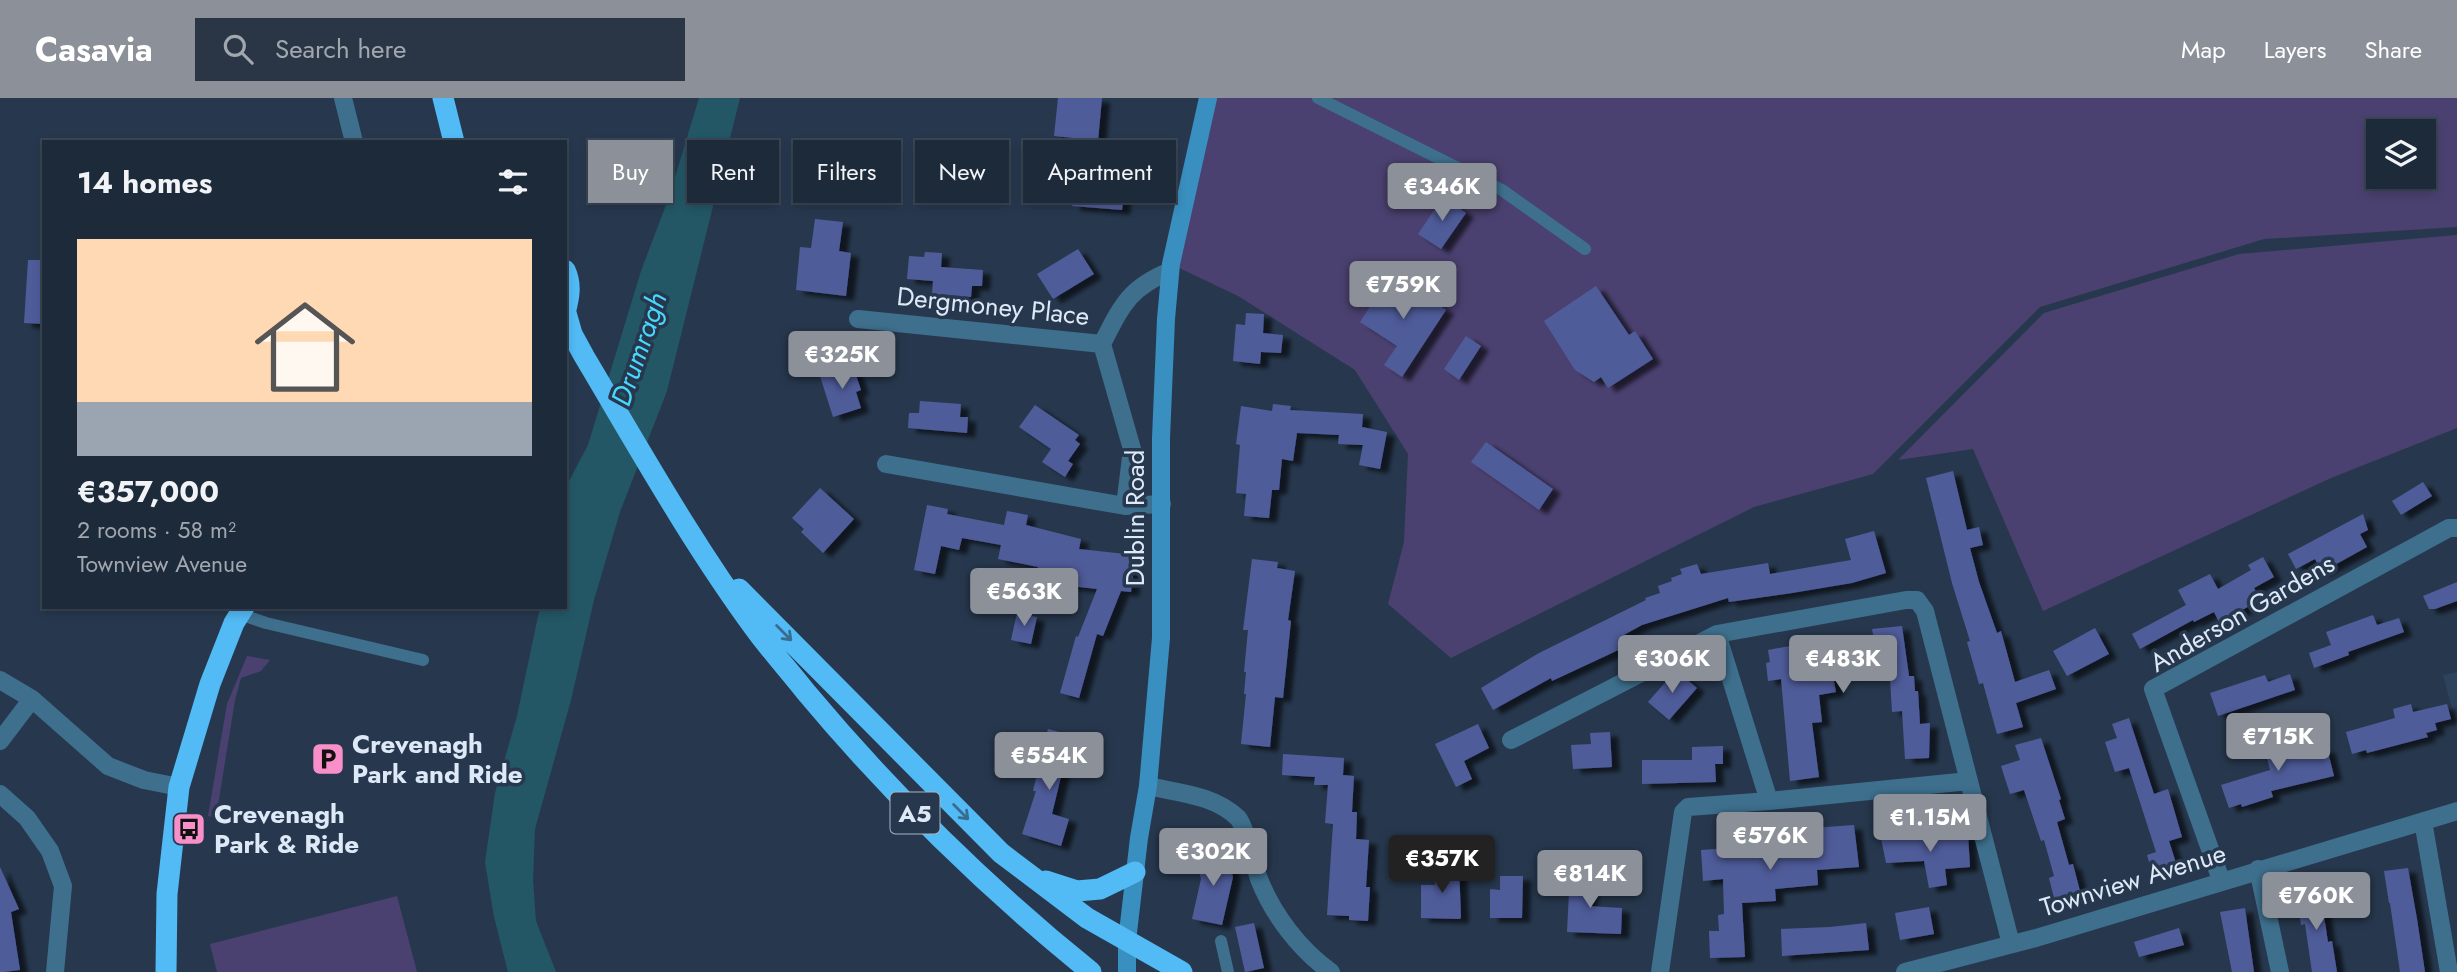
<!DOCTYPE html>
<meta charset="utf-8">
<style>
:root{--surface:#1d2a3a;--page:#2a3645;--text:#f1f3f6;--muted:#a0a7af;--line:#3b4654;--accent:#8c9099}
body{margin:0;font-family:Jost,sans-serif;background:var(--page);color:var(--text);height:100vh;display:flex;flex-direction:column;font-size:26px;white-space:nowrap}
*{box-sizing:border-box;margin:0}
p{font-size:23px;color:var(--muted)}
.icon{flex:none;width:38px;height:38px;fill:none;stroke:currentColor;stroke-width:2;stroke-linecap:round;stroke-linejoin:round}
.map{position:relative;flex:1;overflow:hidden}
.panel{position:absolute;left:42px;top:42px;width:525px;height:469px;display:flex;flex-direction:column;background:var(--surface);border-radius:0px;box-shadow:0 4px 10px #0003,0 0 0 2px var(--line)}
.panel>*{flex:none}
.top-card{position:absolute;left:588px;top:42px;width:665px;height:63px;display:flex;gap:14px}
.fabs{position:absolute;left:2366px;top:21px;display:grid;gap:14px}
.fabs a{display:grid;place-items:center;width:70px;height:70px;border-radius:0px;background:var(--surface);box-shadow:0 4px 10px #0003,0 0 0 2px var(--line);font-size:35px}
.price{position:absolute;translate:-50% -60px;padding:0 16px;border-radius:7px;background:var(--accent);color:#fff;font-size:23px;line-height:46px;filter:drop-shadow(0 2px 4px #0008)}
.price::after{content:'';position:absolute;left:50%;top:42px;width:21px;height:16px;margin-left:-10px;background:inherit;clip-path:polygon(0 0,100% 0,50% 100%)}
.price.current{background:#222;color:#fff}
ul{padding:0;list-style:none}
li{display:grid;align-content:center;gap:14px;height:371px;padding:0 35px}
li span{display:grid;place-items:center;height:217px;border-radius:0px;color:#555}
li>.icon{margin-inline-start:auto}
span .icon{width:126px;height:126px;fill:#fffc;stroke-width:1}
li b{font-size:30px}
h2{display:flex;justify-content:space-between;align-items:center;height:84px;padding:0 35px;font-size:30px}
.chip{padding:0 24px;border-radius:0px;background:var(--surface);box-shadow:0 4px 10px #0003,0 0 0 2px var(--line);font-size:24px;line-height:63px}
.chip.current{background:var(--accent);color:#fff}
header{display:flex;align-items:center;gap:42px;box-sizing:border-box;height:98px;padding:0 35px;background:var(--accent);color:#fff}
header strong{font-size:33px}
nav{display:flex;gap:38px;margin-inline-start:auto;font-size:24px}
.search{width:490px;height:63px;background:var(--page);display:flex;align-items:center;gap:18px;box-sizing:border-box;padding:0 24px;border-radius:0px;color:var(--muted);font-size:26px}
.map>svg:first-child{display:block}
.built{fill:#2d425d}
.green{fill:#4b4170;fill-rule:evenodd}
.water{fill:#235766}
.building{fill:#505c9a;filter:url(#shadow)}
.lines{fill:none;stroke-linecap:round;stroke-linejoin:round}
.lane{stroke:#3e708e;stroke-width:12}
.street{stroke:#3e708e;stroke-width:18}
.secondary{stroke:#398fbf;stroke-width:18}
.highway{stroke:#52baf5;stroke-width:21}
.oneway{stroke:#386c91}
.labels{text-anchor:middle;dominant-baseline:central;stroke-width:7;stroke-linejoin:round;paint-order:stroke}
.shield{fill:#27384e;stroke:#a7b4c4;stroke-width:2}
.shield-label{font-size:24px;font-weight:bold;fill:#dee9f7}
.street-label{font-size:26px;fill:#dee9f7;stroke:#27384e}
.poi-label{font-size:26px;font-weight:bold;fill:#dee9f7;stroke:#27384e;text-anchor:start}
.water-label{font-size:28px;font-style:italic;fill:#47d8fd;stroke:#27384e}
</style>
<header>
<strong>Casavia</strong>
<div class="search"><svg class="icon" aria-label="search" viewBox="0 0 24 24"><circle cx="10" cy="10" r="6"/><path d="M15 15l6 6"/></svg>Search here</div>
<nav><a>Map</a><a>Layers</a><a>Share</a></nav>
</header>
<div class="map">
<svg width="2457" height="874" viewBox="0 0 2457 874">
<defs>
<filter id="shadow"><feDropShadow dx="8" dy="4.5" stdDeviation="2" flood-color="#0009"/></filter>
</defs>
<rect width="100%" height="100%" fill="#27384e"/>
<!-- built -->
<path class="built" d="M2457,574v56l-14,-53z"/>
<!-- green -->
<path class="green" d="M1208,0h1249v129l-193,12 -224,68 -167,167 -119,33 -303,151 -63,-54 16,-62 4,-88 -53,-84 -117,-74 -67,-32zM2378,33h46v46h-46z
M2457,137v193l-126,50 -288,133 -70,-162 -75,11 146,-147 195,-59z
M247,558l23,4 -9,11 -20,7 -6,22 -19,118 -8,-2 19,-112z
M397,798l20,76h-200l-7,-28z"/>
<!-- water -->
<path class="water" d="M699,0h41l-73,293 -47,121 -26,88 -23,100 -36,129 -2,51 3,41 20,51h-48l-14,-55 -9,-55 10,-69 22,-77 23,-109h25v-113l3,-11 20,-38 53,-174 28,-74z"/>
<!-- building -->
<path class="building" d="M1058,0h44l-7,75 31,3 -4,34 -50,-4 2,-17 -25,-3 2,-18 19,2 3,-32 -19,-2z
M1443,99l23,16 -25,36 -23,-15z
M815,121l28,3 -4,29 12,2 -5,43 -50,-6 4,-43 11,1z
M1078,151l16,25 -41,25 -16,-25z
M925,154l17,1 -1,14 42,3 -1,16h-10l-1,11 -39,-3 1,-13 -26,-2 2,-23 15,1z
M28,162h16v64l-20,-1z
M1391,176l55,36 -44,67 -18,-12 13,-19 -37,-24z
M1596,188l33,49 6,-4 18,28 -45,29 -7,-11 -7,5 -19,-12 -31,-49z
M1246,215l18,1 -1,19 20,2 -2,18 -20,-1 -1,12 -27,-3 3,-37 9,1z
M1466,238l15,10 -22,34 -15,-11z
M847,269l2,4 5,-2 7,21 -5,2 5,16 -28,9 -13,-41z
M920,303l41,3 -1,13h8l-1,16 -59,-5 1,-15h10z
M1273,306l18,2 -1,4 73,4 -1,13 25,5 -7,37 -21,-4 4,-20 -25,-1 1,-9 -42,-2 -4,28 -11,-2 -3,31h-7l-3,28 -25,-2 2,-22 -10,-1 4,-48 -4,-1 5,-38 31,5z
M1035,307l44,30 -4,5 5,4 -12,17 5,3 -8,13 -23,-15 9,-13 -32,-22z
M1486,344l67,47 -14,21 -68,-48z
M1953,373l14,59 12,-3 4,18 -13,3 9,34 18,51 4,-2 14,51 34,-12 7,19 -40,14 7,24 -26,7 -14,-51 -4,1 -12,-42 3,-1 -18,-58 -26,-105z
M2423,384l9,14 -31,19 -9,-14z
M820,390l34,31 -31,34 -22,-21 3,-3 -12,-11z
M927,407l21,4 -1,5 57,11 3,-14 21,4 -2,10 55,14 -2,10 56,6 -4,37 -10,-1 -18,45 -6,-2 -18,64 -19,-5 16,-57 2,1 19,-48 -36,-4v2l-27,-7 4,-13 -40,-8 3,-14 -39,-7 -3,12 -18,-4 -6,28 -21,-4z
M2363,416l5,16 -8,4 7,13 -45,25 -7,-13 -19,10 -8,-15z
M1874,433l12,42 -34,10 -60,10 -63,9 -1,-4 -86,27 -20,11 5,10 -75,35 -1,-3 -58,32 -12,-22 58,-35 107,-53 -1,-2 15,-5 -2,-7 14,-5 -1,-3 11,-4 -2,-5 17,-5 4,10 67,-11 2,11 81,-14 -6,-21z
M2263,459l11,20 -20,11 7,12 -42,22 -5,-10 -20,10 -1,-2 -53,29 -8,-15 54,-29 -8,-15 32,-16 8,15 33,-19 -3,-5z
M1252,461l26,3 -1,6 18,3 -7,49 3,1 -8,77 -8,-1 -5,50 -29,-3 5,-50h-2l2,-22h-2l4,-42h-5z
M2457,484v19l-22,8h-6l-6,-13z
M1017,515l20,4 -6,27 -20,-4z
M2373,517l4,10 22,-7 5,14 -56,20 1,3 -35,13 -5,-15 22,-8 -5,-13z
M1902,528l7,50h5l1,15h3l2,33 10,-1 -1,35 -24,1 -3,-48 -10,1 -3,-50 -57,9 4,21 -17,3 3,27 -10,1 7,54 -29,4 -9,-102 -13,2 -2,-18 4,-1 -2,-12 22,-4 2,13 51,-8v-3l32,-4 -3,-15z
M2095,530l14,26 -42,22 -14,-25z
M1676,572l21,18 -28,32 -21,-18z
M2290,576l5,16 -77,26 -8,-23 55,-18 3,7z
M2411,606l2,8 34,-8 4,15 -16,4 2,7 -11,3 2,4 -61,16 -1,-3 -14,4 -6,-22 49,-14 -2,-9z
M2129,620l25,76 14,-5 14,48 -13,4 7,22 -24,8 -5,-16 9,-3 -27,-84 -14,4 -10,-30 12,-4 -5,-14z
M1478,626l11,24 -25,13 8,18 -16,8 -21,-43z
M2277,630l8,31 42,-11 7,28 -63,15 2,6 -31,10 -1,-3 -12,4 -8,-23 49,-15 -9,-37z
M1048,631l23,6 -19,79 17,5 -8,27 -39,-12 14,-43h-3z
M1610,634l2,35 -39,2 -2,-24 20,-1 -1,-11z
M2041,640l20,61 -2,1 6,19 -8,3 12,43 4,-1 7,27 -26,7 -5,-20 5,-2 -10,-36 -3,1 -17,-51 -14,4 -9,-28 19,-6 -5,-15z
M1723,648v18h-8l1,18 -74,2v-24h50v-13z
M1283,656l61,4 -1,17 11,1 -2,36h5l-1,27 13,1 -3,47h4l-2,34 -19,-1v-4l-22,-1 6,-91 -8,-1 3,-38h-14l1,-8 -33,-2z
M1854,727l5,42 -42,3 1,15 -43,4 1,12 -34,2 3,54 -35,1 -1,-27h10l-1,-16 6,-1 -1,-35 -20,2 -2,-31 28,-2 -2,-14z
M1968,736l2,33 -25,2 2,16 -18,3 -5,-27 -38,2 -5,-25z
M1226,752l7,27 -11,48 -30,-6 9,-40 -5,-21z
M1459,768l2,51 -1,2 -39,-1v-33h14l-1,-18z
M0,769l19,42 -8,3 9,58 -16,2h-4z
M2408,770l9,51 8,53h-25l-10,-69h-1l-5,-32z
M1570,774l21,2 -2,32 33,2 -1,26 -54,-2z
M1500,778h23l-1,42h-32v-29l10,1z
M2320,792l8,52 4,-1 5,31h-25l-7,-48 -4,1 -5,-32z
M1929,809l5,27 -34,6 -5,-27z
M2245,810l9,64h-22l-12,-60z
M1254,825l10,45 -19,4 -10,-45z
M1866,825l3,27 -87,6 -1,-27 49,-2z
M2179,830l5,17 -45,12 -5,-15z"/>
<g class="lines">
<!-- lane -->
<path class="lane" d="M1318,0l184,92 83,59
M240,516l26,9 157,37
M1221,843l7,31"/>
<!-- street -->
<path class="street" d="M343,0l11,44
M858,221l244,25c20,-39 27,-56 68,-73
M1102,246l30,105 -7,57
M886,366l239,42 37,-2
M1717,536l52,167
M0,582l32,19 76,67 36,14 35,7
M1511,642l206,-106 189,-34h11l8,11 86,333
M0,643l32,-42
M1148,688c31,7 66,9 90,32 7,8 17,49 21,61 14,36 41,71 72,93
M0,696l27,24 23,33 13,35 -8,86
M2423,723l26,151
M2258,771l22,103
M2221,782l-68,-191 296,-161h8
M1660,874l23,-160 5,-5 81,-6 200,-20
M1905,874l131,-34 421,-127"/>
<!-- secondary -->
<path class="secondary" d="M1127,874v-31l12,-103 9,-52 13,-148v-200l5,-119 5,-55 37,-166"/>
<!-- highway -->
<path class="highway" d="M443,0l11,44
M565,172c7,15 4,28 0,43
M566,215l6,21 12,22c56,94 109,189 174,277 15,20 32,39 47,58 86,103 182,197 286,281
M739,491l262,264 86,65 95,54
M1046,783l31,10 23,-2 35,-17
M166,874l1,-78 12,-107 31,-103 24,-61 10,-16"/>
</g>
<!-- one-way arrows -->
<defs><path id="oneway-shaft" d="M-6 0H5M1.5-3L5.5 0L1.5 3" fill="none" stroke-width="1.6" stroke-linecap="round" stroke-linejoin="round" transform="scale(1.75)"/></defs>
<g class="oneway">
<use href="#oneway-shaft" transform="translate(784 535) rotate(45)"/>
<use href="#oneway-shaft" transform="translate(961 714) rotate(45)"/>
</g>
<!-- icons -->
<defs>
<symbol id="parking-square" viewBox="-11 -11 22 22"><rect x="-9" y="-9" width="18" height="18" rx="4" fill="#f98fc9" stroke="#27384e"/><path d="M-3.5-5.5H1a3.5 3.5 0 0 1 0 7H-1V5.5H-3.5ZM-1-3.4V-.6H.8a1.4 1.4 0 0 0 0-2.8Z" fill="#111"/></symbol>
<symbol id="bus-square" viewBox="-11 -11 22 22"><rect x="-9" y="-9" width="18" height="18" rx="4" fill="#f98fc9" stroke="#27384e"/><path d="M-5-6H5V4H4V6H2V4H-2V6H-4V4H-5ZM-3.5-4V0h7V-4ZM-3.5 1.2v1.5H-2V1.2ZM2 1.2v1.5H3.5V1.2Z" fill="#111"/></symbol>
</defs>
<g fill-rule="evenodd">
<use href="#parking-square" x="309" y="642" width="38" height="38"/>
<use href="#bus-square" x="170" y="712" width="38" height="38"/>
</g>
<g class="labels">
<!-- shield labels -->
<rect class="shield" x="890.5" y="694.5" width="49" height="41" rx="5"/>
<g class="shield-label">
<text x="915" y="715">A5</text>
</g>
<!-- street labels -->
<g class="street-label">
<text transform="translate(993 208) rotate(6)">Dergmoney Place</text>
<text transform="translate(1135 420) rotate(-90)">Dublin Road</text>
<text transform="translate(2242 515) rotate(-30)">Anderson Gardens</text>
<text transform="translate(2133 782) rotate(-17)">Townview Avenue</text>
</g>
<!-- poi labels -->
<g class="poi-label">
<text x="352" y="646">Crevenagh<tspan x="352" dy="30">Park and Ride</tspan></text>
<text x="214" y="716">Crevenagh<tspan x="214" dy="30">Park &amp; Ride</tspan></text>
</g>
<!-- water labels -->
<g class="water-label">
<text transform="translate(639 251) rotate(-71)">Drumragh</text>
</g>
</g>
</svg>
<div class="fabs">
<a><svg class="icon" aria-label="layers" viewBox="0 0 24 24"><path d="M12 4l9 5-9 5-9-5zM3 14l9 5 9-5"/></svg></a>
</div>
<b class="price" style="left:1442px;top:125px">€346K</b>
<b class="price" style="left:1403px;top:223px">€759K</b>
<b class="price" style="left:842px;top:293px">€325K</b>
<b class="price" style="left:1024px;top:530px">€563K</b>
<b class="price" style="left:1672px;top:597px">€306K</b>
<b class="price" style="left:1843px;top:597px">€483K</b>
<b class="price" style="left:2278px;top:675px">€715K</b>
<b class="price" style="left:1049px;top:694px">€554K</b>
<b class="price" style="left:1930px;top:756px">€1.15M</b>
<b class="price" style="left:1770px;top:774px">€576K</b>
<b class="price" style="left:1213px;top:790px">€302K</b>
<b class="price current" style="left:1442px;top:797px">€357K</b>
<b class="price" style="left:1590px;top:812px">€814K</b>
<b class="price" style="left:2316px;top:834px">€760K</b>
<div class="top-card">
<a class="chip current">Buy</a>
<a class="chip">Rent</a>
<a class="chip">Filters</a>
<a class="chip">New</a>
<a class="chip">Apartment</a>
</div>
<section class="panel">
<h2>14 homes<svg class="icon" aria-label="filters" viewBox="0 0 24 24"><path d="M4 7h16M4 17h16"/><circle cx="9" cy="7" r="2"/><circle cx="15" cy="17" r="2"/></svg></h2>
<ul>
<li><span style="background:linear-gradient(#ffd9b3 75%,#9aa5b1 0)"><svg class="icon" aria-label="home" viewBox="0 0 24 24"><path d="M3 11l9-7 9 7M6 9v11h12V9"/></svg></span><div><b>€357,000</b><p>2 rooms · 58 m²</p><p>Townview Avenue</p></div></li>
</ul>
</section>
</div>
